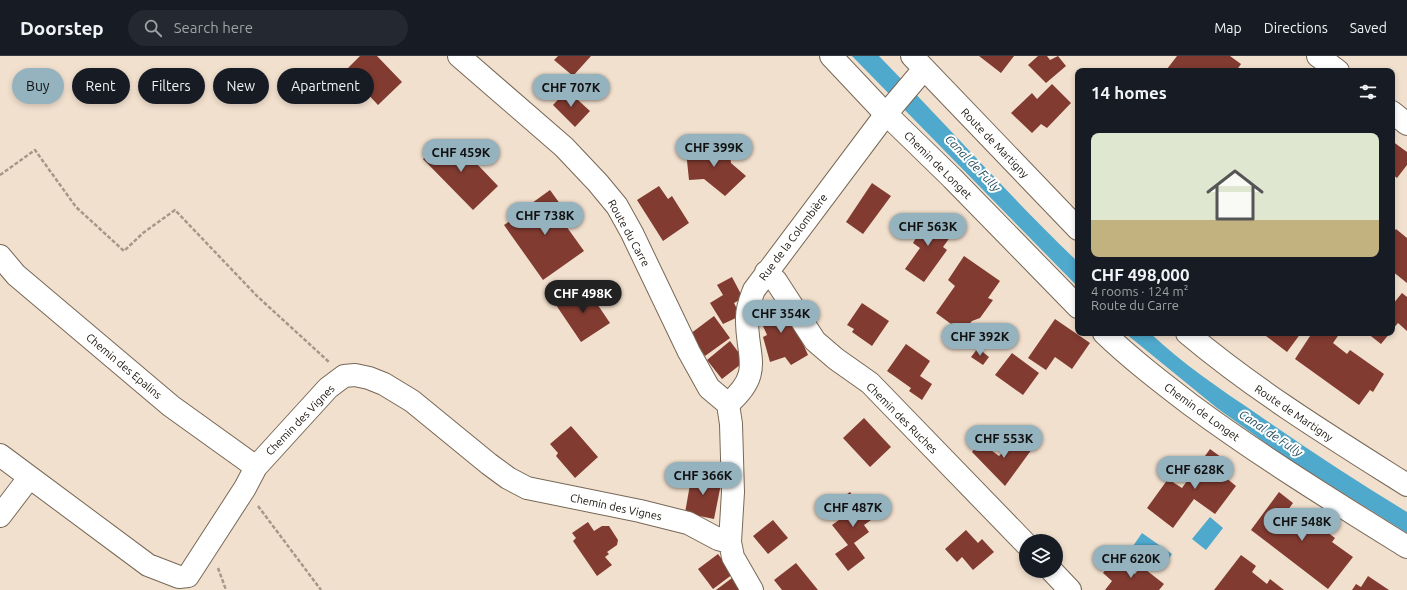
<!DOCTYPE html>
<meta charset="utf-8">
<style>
:root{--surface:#171b24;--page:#242831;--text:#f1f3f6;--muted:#9ea1a6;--line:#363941;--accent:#95b3be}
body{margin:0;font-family:Ubuntu,sans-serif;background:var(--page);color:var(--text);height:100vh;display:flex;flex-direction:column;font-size:15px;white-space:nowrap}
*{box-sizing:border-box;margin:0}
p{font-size:13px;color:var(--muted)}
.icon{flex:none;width:22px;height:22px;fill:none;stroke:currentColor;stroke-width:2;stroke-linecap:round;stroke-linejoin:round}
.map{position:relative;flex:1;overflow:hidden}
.sheet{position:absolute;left:1075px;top:12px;width:320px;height:268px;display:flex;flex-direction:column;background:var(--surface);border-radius:8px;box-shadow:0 2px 6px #0003}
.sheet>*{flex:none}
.guide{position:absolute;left:12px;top:12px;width:380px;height:36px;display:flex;gap:8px}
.fabs{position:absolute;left:1019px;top:478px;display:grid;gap:8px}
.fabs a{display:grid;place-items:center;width:44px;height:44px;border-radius:50%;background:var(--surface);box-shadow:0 2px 6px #0003;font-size:20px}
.price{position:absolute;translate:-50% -34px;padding:0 9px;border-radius:14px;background:var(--accent);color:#111;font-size:13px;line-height:26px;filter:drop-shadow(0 1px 2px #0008)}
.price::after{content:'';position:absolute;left:50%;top:24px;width:12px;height:9px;margin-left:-6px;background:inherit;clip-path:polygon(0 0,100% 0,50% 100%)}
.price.on{background:#222;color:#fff}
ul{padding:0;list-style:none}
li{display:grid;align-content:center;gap:8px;height:212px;padding:0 16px}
li span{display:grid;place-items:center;height:124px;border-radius:8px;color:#555}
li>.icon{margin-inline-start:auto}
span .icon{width:72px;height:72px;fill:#fffc;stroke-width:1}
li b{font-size:17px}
h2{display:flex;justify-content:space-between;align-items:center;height:48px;padding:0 16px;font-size:17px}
.tag{padding:0 14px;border-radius:18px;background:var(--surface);box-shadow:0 2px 6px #0003;font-size:14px;line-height:36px}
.tag.on{background:var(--accent);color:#111}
header{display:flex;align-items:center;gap:24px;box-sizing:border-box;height:56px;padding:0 20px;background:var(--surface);border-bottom:1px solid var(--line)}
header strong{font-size:19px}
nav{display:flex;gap:22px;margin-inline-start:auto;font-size:14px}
.search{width:280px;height:36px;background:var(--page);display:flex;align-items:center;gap:10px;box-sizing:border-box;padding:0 14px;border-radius:22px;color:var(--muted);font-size:15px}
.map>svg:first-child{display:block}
.water{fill:#4fa9cd}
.building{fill:#823b31}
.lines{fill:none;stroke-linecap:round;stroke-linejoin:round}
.minor-casing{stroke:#776857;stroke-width:24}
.major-casing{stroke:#776857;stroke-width:24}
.path{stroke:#a59789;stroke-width:2.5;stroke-dasharray:4 2;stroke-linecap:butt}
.minor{stroke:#fff;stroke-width:22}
.major{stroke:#fff;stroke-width:22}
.labels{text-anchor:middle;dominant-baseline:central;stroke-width:4;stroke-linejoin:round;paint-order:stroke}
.street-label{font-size:11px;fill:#17110a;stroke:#fff}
.water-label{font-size:12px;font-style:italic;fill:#254c5c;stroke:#fff}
</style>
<header>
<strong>Doorstep</strong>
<div class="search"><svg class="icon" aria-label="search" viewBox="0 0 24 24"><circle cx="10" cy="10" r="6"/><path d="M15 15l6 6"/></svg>Search here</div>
<nav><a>Map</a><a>Directions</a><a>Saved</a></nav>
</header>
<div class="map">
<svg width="1407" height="534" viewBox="0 0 1407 534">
<rect width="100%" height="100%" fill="#f2e0ce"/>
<!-- water -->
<path class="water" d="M852,0h27c67,68 130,140 199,206v25z
M1125,277h25c33,31 70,56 107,81 49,34 99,67 150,98v21l-123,-77 -67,-48z
M1210,461l13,11 -17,22 -14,-11z
M1142,477l30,21 -9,14 -30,-22z"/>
<!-- building -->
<path class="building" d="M360,0h17l25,26 -24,23 -16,-17 -8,1 -13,-14z
M558,0h33l-18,20 -19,-16z
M979,0h35l-13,17z
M1038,0h9l3,4 8,-4 8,10 -20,17 -18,-18z
M1177,0h53l11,8 -5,7h-66l-3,-2z
M1052,28l19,19 -24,25 -6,-4 -9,9 -21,-20 21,-20 5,6z
M567,34l23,21 -15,16 -22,-22z
M442,85l6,7 7,-7 43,45 -25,24 -50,-51z
M712,85l18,15 1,7 15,13 -21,20 -21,-17 -15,1 -3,-29 18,-1z
M1392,85l15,11v13l-10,13 -5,-4z
M872,127l19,13 -28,38 -17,-12z
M659,130l9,13 4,-3 17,27 -26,18 -26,-41z
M550,134l13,18 -7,4 28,39 -41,29 -39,-55 25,-17 6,9 4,-3 -7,-11z
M926,158l27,19 -10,14 4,3 -23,32 -19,-13 15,-21 -7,-5 3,-5 -4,-3z
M1396,173l11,9v45l-15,-12v-37z
M964,200l36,25 -12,17 5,2 -13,18 -8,3 -10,11 -26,-19 19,-27 -7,-6z
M732,221l11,21 -9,5 4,8v6l-15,7 -13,-21 13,-8 -6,-10z
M585,230l25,37 -29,19 -25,-37z
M1402,237l5,4v34l-9,-8 -6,7v-25z
M783,243l25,56 -17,10 -6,-8 -15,5 -7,-25 4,-2 -11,-25z
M862,247l27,18 -17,25 -20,-14 2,-3 -7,-4z
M714,260l16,22 -25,18 -15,-22z
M1055,263l35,24 -18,26 -17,-12 -9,13 -18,-12z
M1262,277h39l-14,19z
M1312,277h28l-7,10 14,11 3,-4 34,24 -11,18 -3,-2 -11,15 -64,-46z
M1367,277h23l-9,11z
M730,285l15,20 -23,18 -15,-19z
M906,288l24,17 -10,15 12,8 -10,16 -13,-9 2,-3 -24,-17z
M978,292l11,9 -6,8 -12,-8z
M1012,297l27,20 -16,22 -28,-20z
M864,362l27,29 -21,20 -27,-29z
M571,370l27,31 -23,21 -19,-22 2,-3 -8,-9z
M1019,380l13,13 -27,37 -33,-34 8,-10 19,14z
M1210,393l23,17 -8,11 11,9 -21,28 -21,-15 -21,29 -26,-20 21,-29 14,9z
M692,417l30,6 -8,40 -29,-6z
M850,436l8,12 8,-6 12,17 -14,10 5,7 -15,11 11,15 -17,13 -13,-17 13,-9 -16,-20 11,-8 -10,-13z
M1279,436l14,11 -5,7 19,15 4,-5 24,18 -3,4 21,15 -25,32 -77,-59z
M773,464l15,18 -20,16 -15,-18z
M588,466l6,9 8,-5h7l9,14 -1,5 -10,7 2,2 -4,3 7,8 -15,11 -24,-35 3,-3 -4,-5z
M966,474l12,13 4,-4 12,13 -21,18 -11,-13 -5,5 -12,-13z
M718,498l15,20 -20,15 -15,-20z
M1241,499l15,11 -4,6 15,12 3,-5 14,11h-70z
M1114,503l21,15 6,-8 23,18 -5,6h-54l7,-9 -9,-8z
M796,507l22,27h-36l-8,-10z
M1368,520l21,14h-37l4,-6 5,3z
M732,522l10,12h-26z"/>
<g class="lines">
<defs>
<path id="minor" d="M459,0l105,91 34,36 19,23 15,27 57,119 20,36 19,16
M831,0l48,51 73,71 126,129
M1318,0l20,15
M1392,56l15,12
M0,200l16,19 155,131 85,61
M766,216l10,9 39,60 21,18 34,24 156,161
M1104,277c27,26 57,49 87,72 69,51 142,96 216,142
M728,348c37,-32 18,-47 19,-87 0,-10 4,-19 7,-27l132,-176 38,-45
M728,348l3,20 2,68 -3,50 3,15 19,33
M0,399l148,110 31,12 9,-1 57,-88 11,-21 72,-79 16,-12 11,-1 14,3 15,6 28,17 77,63 19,14 19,10 113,23 48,12 30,16 12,3
M0,460l29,-38
M1052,515l18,19"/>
<path id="major" d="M912,0l166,173
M1187,277c69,58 144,104 220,152"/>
</defs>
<!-- minor casing -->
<use href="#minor" class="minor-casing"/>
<!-- major casing -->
<use href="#major" class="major-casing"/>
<!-- path -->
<path class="path" d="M0,119l35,-25 41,57 48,44 19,-18 32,-23 82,86 72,66
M258,450l63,84
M218,512l8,22"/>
<!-- minor -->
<use href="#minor" class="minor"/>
<!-- major -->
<use href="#major" class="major"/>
</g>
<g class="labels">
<!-- street labels -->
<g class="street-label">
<text transform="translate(995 87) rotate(46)">Route de Martigny</text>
<text transform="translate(938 109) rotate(45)">Chemin de Longet</text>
<text transform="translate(629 177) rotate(61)">Route du Carre</text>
<text transform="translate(793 181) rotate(-53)">Rue de la Colombière</text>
<text transform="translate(124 310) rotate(40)">Chemin des Epalins</text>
<text transform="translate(1202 356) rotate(36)">Chemin de Longet</text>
<text transform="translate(1294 357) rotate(34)">Route de Martigny</text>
<text transform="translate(902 362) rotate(45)">Chemin des Ruches</text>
<text transform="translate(300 364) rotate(-46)">Chemin des Vignes</text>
<text transform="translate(616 451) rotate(12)">Chemin des Vignes</text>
</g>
<!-- water labels -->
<g class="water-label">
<text transform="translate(973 107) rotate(46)">Canal de Fully</text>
<text transform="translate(1271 377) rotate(34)">Canal de Fully</text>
</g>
</g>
</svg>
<div class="fabs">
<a><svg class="icon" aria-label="layers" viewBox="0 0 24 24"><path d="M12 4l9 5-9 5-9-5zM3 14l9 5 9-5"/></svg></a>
</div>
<b class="price" style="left:571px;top:52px">CHF 707K</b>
<b class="price" style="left:714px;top:112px">CHF 399K</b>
<b class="price" style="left:461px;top:117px">CHF 459K</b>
<b class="price" style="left:545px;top:180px">CHF 738K</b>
<b class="price" style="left:928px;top:191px">CHF 563K</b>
<b class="price on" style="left:583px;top:258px">CHF 498K</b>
<b class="price" style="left:781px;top:278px">CHF 354K</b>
<b class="price" style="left:980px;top:301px">CHF 392K</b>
<b class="price" style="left:1004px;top:403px">CHF 553K</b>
<b class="price" style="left:1195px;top:434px">CHF 628K</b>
<b class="price" style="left:703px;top:440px">CHF 366K</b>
<b class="price" style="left:853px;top:472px">CHF 487K</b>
<b class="price" style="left:1302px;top:486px">CHF 548K</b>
<b class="price" style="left:1131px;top:523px">CHF 620K</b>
<div class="guide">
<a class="tag on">Buy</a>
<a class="tag">Rent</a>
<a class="tag">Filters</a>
<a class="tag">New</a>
<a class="tag">Apartment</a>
</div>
<section class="sheet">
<h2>14 homes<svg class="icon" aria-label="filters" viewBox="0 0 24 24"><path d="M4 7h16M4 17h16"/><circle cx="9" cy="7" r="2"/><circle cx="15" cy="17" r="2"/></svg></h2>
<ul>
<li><span style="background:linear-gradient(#dfe7d0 70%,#c2b280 0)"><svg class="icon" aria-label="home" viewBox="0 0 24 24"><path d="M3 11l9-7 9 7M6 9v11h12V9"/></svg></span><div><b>CHF 498,000</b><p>4 rooms · 124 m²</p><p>Route du Carre</p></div></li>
</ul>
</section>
</div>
